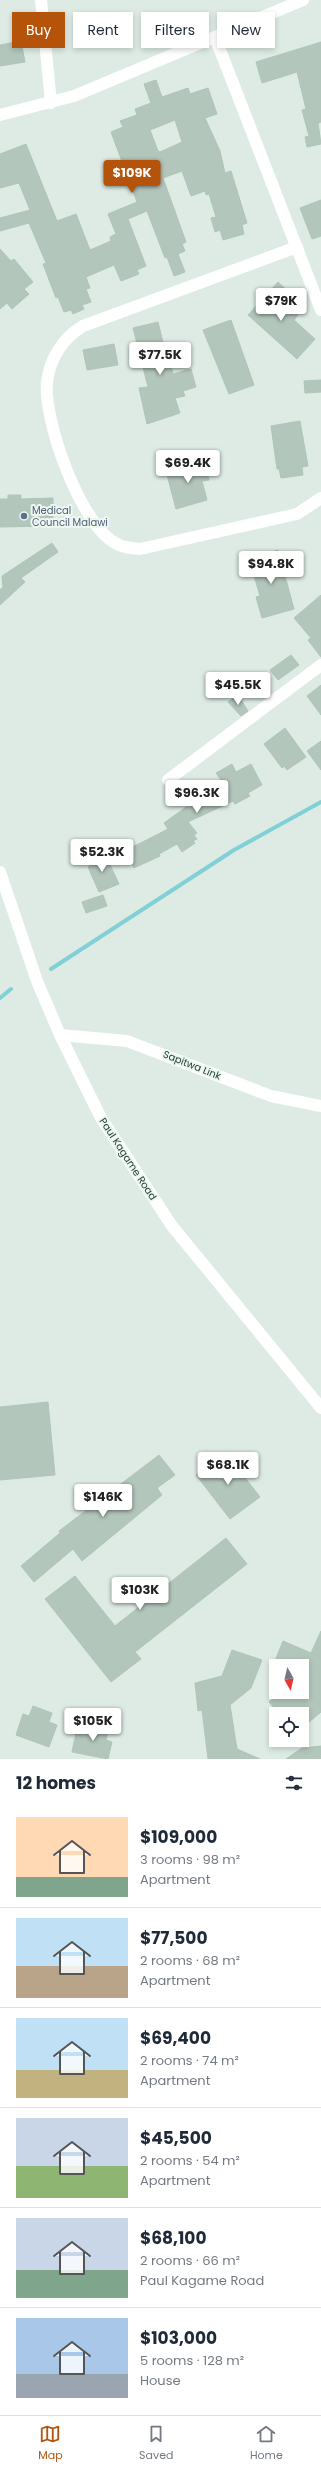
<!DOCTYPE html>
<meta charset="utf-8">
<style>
:root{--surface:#fff;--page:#f2f2f3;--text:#1f2937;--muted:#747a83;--line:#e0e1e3;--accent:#b45309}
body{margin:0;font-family:Poppins,sans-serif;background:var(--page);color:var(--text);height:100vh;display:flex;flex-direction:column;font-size:15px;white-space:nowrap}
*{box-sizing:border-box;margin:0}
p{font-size:13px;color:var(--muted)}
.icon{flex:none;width:22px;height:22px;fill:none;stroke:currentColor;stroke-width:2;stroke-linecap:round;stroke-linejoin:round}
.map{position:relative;height:1759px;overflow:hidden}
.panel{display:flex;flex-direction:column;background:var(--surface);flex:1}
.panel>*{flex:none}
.guide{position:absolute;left:12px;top:12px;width:297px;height:36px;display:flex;gap:8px}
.needle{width:26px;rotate:172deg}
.controls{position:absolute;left:269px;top:1659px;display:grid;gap:8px}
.controls a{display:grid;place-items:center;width:40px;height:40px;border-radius:0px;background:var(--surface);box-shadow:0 2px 6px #0003;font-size:20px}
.price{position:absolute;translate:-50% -34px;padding:0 9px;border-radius:4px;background:#fff;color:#222;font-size:13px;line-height:26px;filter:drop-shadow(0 1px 2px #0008)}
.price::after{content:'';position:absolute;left:50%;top:24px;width:12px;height:9px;margin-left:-6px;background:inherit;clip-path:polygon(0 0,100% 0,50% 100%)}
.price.on{background:var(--accent);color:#fff}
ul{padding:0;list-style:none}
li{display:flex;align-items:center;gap:12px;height:100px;padding:0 16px}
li+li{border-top:1px solid var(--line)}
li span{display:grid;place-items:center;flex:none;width:112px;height:80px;border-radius:0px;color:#555}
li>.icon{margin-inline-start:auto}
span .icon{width:48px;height:48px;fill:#fffc;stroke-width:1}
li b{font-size:17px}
h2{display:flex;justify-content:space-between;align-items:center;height:48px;padding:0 16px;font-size:17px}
.pill{padding:0 14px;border-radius:0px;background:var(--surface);box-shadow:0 2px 6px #0003;font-size:14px;line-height:36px}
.pill.on{background:var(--accent);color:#fff}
.tabs{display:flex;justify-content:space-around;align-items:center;height:56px;border-top:1px solid var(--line);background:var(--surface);font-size:11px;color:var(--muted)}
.tabs a{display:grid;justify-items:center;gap:2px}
.tabs .on{color:var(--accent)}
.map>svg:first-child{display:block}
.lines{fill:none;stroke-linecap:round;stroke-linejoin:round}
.stream{stroke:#80d0d6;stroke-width:4}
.building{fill:#b3c6bc;stroke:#afc5ba;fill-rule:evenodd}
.minor{stroke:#fff;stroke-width:12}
.tertiary{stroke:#fff;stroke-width:12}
.service-dot{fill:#5c6f8a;stroke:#eef7f2;stroke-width:1.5}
.labels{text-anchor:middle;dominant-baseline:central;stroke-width:4;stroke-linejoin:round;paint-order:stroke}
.service-label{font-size:10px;fill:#4e5e75;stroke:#eef7f2;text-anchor:start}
.street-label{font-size:10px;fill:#1e3c31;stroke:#eef7f2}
</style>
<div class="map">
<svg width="321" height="1759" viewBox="0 0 321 1759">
<rect width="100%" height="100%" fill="#ddebe4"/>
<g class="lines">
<!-- stream -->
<path class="stream" d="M51,969l183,-119 87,-48
M0,998l11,-9"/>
</g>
<!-- building -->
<path class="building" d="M21,41l4,21 -25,4v-21z
M321,42v80l-3,1 3,21 -14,3 -2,-10 4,-1 -7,-26 4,-1 -9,-37 -35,11 -6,-21z
M156,80l6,17 26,-9 2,6 18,-6 9,26 -12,4 15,33 5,22 6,-2 16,52 -5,2 2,9 -21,6 -3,-10 -5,2 -4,-14 5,-1 -7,-23 -3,1 -1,-4 -14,5 -9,-25 -19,7 23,64 -4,2 3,7 -7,3 7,18 -11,4 -7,-19 -2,1 -18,-47 -19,8 18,47 -9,4 2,4 -18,7 -7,-16 -28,12 4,11 -4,1 5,13 -9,3 2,4 -11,5 -2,-4 -7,2 -6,-15 -2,1 -13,-34 3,-1 -17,-40 -29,8v-13l30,-8 -11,-27 -19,5v-34l26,-10 31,77 19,-7 14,36 21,-9 -1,-4 6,-3 -8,-20 29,-12 -26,-70 12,-5 -3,-6 17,-6 -2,-6 16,-6 -7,-19zM175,120l7,22 -22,10 -2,-1 -8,-21z
M321,200v36l-9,3 -12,-31z
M0,249l11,12 3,-2 19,23 -9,7 5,5 -17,15 -5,-6 -7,6z
M278,282l12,11 -8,8 16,14 -4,5 21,19 -18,20 -49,-44z
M231,320l23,65 -25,9 -26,-64z
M158,322l11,44h2l2,8 18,-5 5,18 -13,4 2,5 -10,2 5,15 -33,11 -8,-36 9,-1 -15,-59z
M114,344l4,21 -31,5 -4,-20z
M321,380v12l-16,1 -1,-12z
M300,421l8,45 -6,1 1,8 -22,3 -2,-9h-2l-6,-43z
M205,461l4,19 -7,1 5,19 -31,9 -10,-38z
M8,495h13v4l32,-1v28l-53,1v-28h8z
M52,543l6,9 -37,26 4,4 -25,23v-15l3,-3 -1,-11z
M278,550l16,59 -32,9 -6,-21 4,-1 -11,-37z
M321,595v62l-13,-17 3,-2 -17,-20z
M291,655l8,10 -21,15 -8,-10z
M321,685v30l-14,-19z
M238,695l10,16 -7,5 -13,-14z
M285,728l21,29 -19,13 -3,-4 -2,2 -18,-24z
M321,741v29l-14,-19z
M232,764l4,8 15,-8 11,21 -14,8 2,3 -15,8 -2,-3 -45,21 9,11 -3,2 3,4 -4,2 2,2 -13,9 -5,-8 -18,10 1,2 -26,12 -9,-17 43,-22 -4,-6 29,-21 -2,-3 6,-3 -2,-2 26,-14 -5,-7z
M104,852l15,32 -20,8 -11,-25 3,-2 -2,-3 3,-2 -1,-2z
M103,895l4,11 -21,7 -4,-11z
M48,1402l7,73 -55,5v-73z
M225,1452l35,45 -30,22 -34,-44z
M159,1455l16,20 -18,13 5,7 -80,66 -9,-12 -39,33 -13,-16 39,-33 -1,-2z
M226,1538l21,26 -112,88 6,7 -30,23 -66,-83 30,-23 40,50z
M321,1631v81l-19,16v-14h-26v-4l-7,-8 11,-10h22v-26h-29l10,-25 28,12z
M232,1650l30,10 -11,28 -21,17 7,44 23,10h-52l-6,-49 -4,1 -3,-28 27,-7z
M33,1706l19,7 -3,9 8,3 -8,22 -33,-12 7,-21 6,2z
M89,1722l15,4v3l4,2 -2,9 6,2 -4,17 -36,-7 4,-19 6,1 2,-10 4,1z
M321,1746v13h-35l16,-11z"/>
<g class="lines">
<!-- minor -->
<path class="minor" d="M41,0l10,103
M215,37l106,273
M0,115l74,-19 229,-96
M297,247l-214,79c-20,12 -33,32 -36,56 -4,38 34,145 70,162 7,4 15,4 23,5l157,-35 24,-16
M168,780l153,-115
M60,1035l67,6 144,55 50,10"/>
<!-- tertiary -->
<path class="tertiary" d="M0,872l37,109 23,54 41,83 71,108 149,182"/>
</g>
<!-- markers -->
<circle class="service-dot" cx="24" cy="516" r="4"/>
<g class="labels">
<!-- service labels -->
<g class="service-label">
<text x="32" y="510">Medical<tspan x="32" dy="12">Council Malawi</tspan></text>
</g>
<!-- street labels -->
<g class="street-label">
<text transform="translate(192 1065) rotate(22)">Sapitwa Link</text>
<text transform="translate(128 1159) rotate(57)">Paul Kagame Road</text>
</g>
</g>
</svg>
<div class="controls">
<a><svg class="needle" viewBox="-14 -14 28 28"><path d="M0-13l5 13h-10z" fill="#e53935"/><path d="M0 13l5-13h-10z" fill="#747a83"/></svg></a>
<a><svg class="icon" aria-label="locate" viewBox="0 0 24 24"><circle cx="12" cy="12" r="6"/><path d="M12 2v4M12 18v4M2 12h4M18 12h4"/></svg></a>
</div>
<b class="price on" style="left:132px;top:194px">$109K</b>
<b class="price" style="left:281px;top:322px">$79K</b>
<b class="price" style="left:160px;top:376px">$77.5K</b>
<b class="price" style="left:188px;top:484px">$69.4K</b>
<b class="price" style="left:271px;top:585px">$94.8K</b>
<b class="price" style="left:238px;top:706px">$45.5K</b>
<b class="price" style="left:197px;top:814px">$96.3K</b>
<b class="price" style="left:102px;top:873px">$52.3K</b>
<b class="price" style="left:228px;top:1486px">$68.1K</b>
<b class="price" style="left:103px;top:1518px">$146K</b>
<b class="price" style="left:140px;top:1611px">$103K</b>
<b class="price" style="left:93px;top:1742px">$105K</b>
<div class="guide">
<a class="pill on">Buy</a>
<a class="pill">Rent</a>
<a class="pill">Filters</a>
<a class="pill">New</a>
</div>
</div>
<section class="panel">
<h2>12 homes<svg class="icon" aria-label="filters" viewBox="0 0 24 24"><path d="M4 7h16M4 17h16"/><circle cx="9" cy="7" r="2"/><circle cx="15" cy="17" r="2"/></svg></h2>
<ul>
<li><span style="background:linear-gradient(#ffd9b3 75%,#7fa58c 0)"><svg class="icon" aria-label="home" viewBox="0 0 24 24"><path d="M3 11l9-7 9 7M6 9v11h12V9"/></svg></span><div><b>$109,000</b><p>3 rooms · 98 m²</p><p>Apartment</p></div></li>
<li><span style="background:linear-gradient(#bfe0f5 60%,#b9a48a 0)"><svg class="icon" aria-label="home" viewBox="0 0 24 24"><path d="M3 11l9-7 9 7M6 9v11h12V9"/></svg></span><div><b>$77,500</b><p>2 rooms · 68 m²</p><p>Apartment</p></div></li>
<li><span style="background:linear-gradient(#bfe0f5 65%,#c2b280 0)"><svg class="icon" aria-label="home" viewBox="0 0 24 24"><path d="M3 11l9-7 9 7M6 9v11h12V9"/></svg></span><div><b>$69,400</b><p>2 rooms · 74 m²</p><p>Apartment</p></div></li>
<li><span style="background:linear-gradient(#c9d6e8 60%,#8fb573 0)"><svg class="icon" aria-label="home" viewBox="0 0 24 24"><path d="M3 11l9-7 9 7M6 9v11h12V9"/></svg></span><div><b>$45,500</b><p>2 rooms · 54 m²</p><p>Apartment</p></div></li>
<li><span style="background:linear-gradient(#c9d6e8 65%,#7fa58c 0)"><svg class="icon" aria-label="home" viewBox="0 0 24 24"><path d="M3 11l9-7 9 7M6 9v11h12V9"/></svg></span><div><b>$68,100</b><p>2 rooms · 66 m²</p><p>Paul Kagame Road</p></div></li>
<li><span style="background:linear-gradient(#a9c7e8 70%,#9aa5b1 0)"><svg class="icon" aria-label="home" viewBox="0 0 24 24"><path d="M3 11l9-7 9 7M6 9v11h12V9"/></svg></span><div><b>$103,000</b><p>5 rooms · 128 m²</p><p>House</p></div></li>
</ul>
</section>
<nav class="tabs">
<a class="on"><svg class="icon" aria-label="map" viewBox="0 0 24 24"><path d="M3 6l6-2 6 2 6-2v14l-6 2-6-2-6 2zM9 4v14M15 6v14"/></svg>Map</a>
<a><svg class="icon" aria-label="saved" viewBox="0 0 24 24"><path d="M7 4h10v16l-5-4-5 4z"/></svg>Saved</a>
<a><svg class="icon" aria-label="home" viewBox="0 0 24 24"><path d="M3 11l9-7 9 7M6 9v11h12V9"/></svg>Home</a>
</nav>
